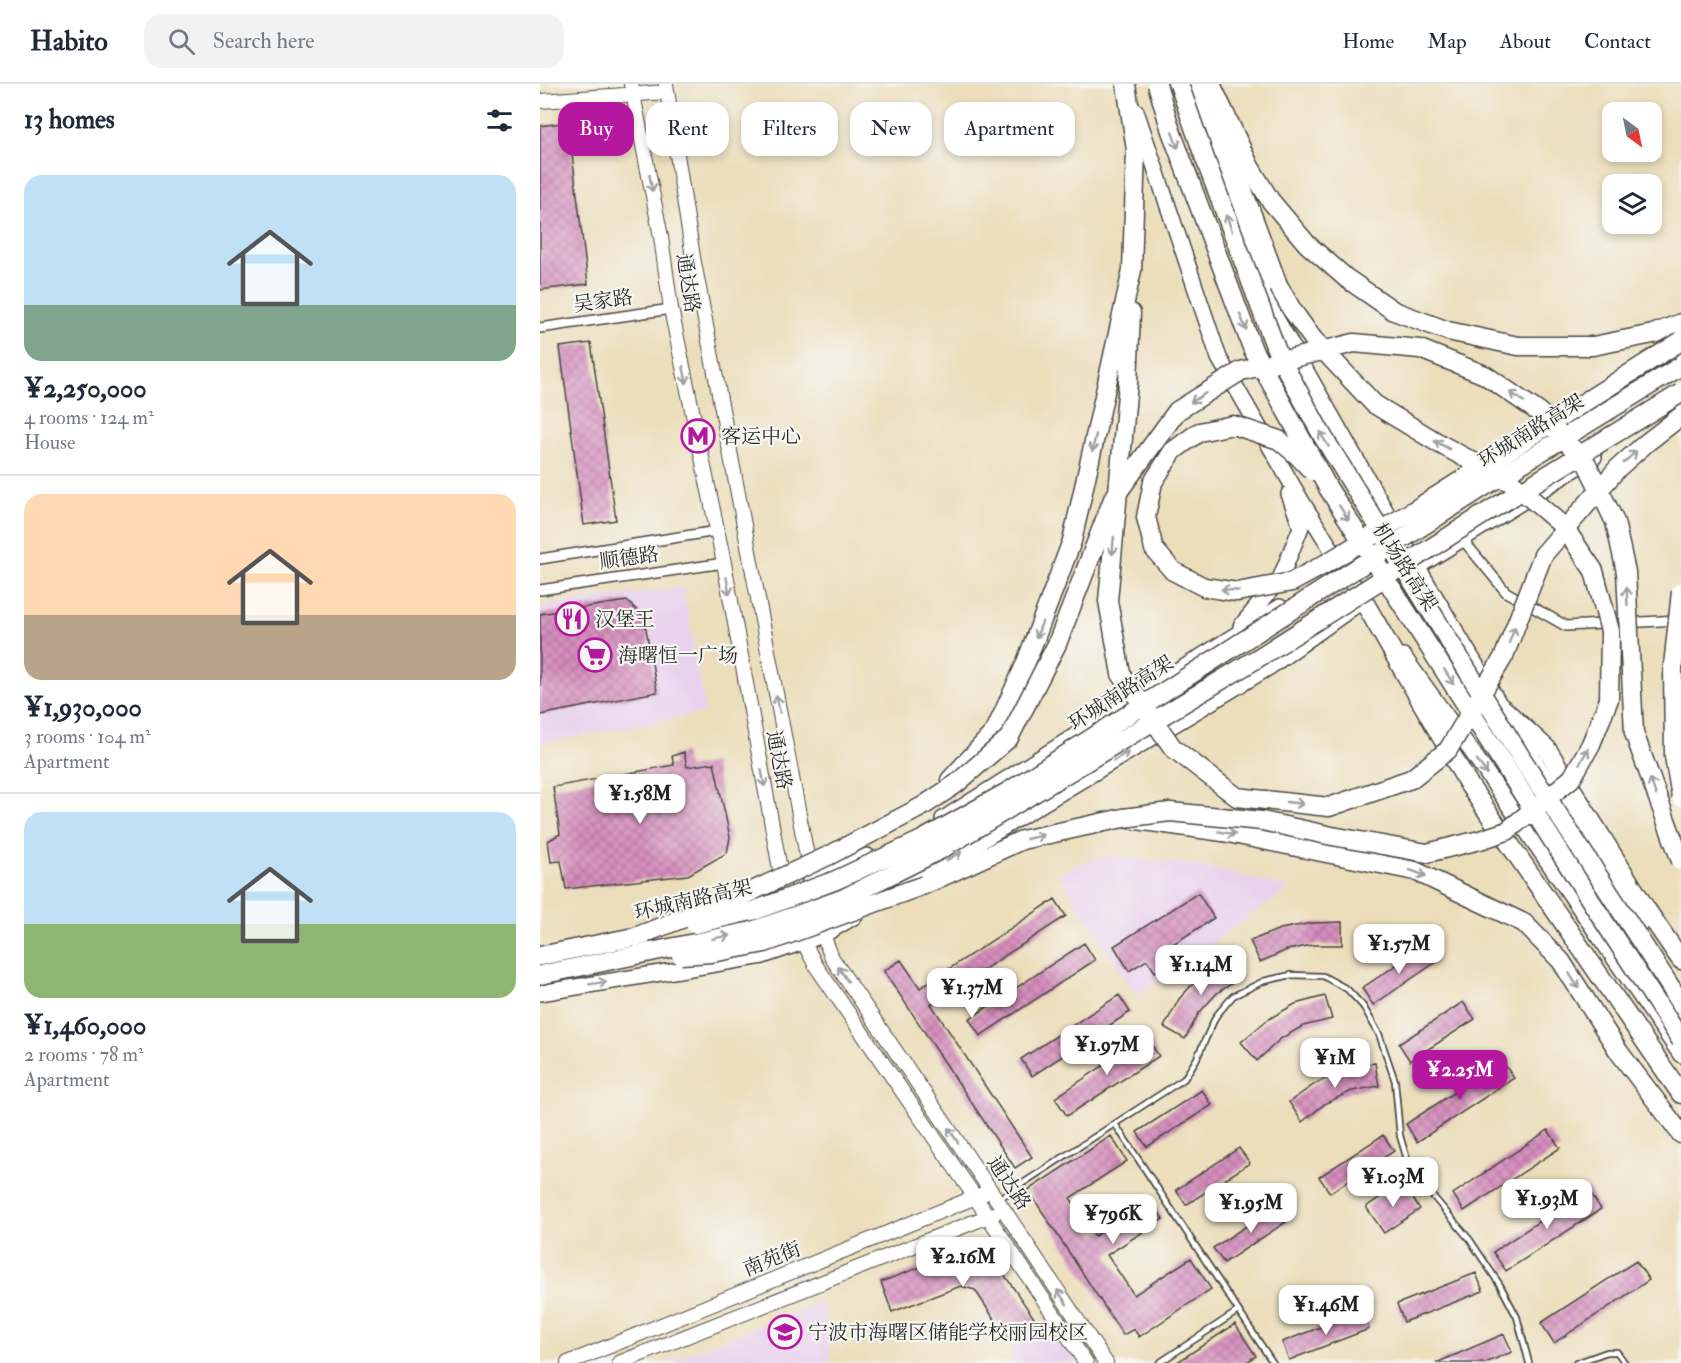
<!DOCTYPE html>
<meta charset="utf-8">
<style>
:root{--surface:#fff;--page:#f2f2f3;--text:#1f2937;--muted:#747a83;--line:#e0e1e3;--accent:#b5179e}
body{margin:0;font-family:"IM FELL Double Pica","Noto Serif SC",serif;background:var(--page);color:var(--text);height:100vh;display:flex;flex-direction:column;font-size:22px;white-space:nowrap}
*{box-sizing:border-box;margin:0}
p{font-size:20px;color:var(--muted)}
.icon{flex:none;width:33px;height:33px;fill:none;stroke:currentColor;stroke-width:2;stroke-linecap:round;stroke-linejoin:round}
.map{position:relative;flex:1;overflow:hidden}
.details{display:flex;flex-direction:column;background:var(--surface);width:540px}
.details>*{flex:none}
.banner{position:absolute;left:18px;top:18px;width:570px;height:54px;display:flex;gap:12px}
.needle{width:39px;rotate:147deg}
.buttons{position:absolute;left:1062px;top:18px;display:grid;gap:12px}
.buttons a{display:grid;place-items:center;width:60px;height:60px;border-radius:12px;background:var(--surface);box-shadow:0 3px 9px #0003;font-size:30px}
.price{position:absolute;translate:-50% -51px;padding:0 14px;border-radius:12px;background:#fff;color:#222;font-size:20px;line-height:39px;filter:drop-shadow(0 2px 3px #0008)}
.price::after{content:'';position:absolute;left:50%;top:36px;width:18px;height:14px;margin-left:-9px;background:inherit;clip-path:polygon(0 0,100% 0,50% 100%)}
.price.on{background:var(--accent);color:#fff}
ul{padding:0;list-style:none}
li{display:grid;align-content:center;gap:12px;height:318px;padding:0 24px}
li+li{border-top:2px solid var(--line)}
li span{display:grid;place-items:center;height:186px;border-radius:18px;color:#555}
li>.icon{margin-inline-start:auto}
span .icon{width:108px;height:108px;fill:#fffc;stroke-width:1}
li b{font-size:26px}
h2{display:flex;justify-content:space-between;align-items:center;height:72px;padding:0 24px;font-size:26px}
.chip{padding:0 21px;border-radius:18px;background:var(--surface);box-shadow:0 3px 9px #0003;font-size:21px;line-height:54px}
.chip.on{background:var(--accent);color:#fff}
header{display:flex;align-items:center;gap:36px;box-sizing:border-box;height:84px;padding:0 30px;background:var(--surface);border-bottom:2px solid var(--line)}
header strong{font-size:28px}
nav{display:flex;gap:33px;margin-inline-start:auto;font-size:21px}
.search{width:420px;height:54px;background:var(--page);display:flex;align-items:center;gap:15px;box-sizing:border-box;padding:0 21px;border-radius:18px;color:var(--muted);font-size:22px}
main{display:flex;flex:1;min-height:0}
.map>svg:first-child{display:block}
.built{fill:#e9d2ed}
.building{fill:url(#building-cross-hatch)}
.lines{fill:none;stroke-linecap:round;stroke-linejoin:round}
.lane-casing{stroke:#484641;stroke-width:8}
.street-casing{stroke:#484641;stroke-width:12}
.secondary-casing{stroke:#484641;stroke-width:16}
.primary-casing{stroke:#484641;stroke-width:18}
.highway-casing{stroke:#484641;stroke-width:21}
.lane{stroke:#fff;stroke-width:4.5}
.street{stroke:#fff;stroke-width:9}
.secondary{stroke:#fff;stroke-width:14}
.primary{stroke:#fff;stroke-width:15}
.highway{stroke:#fff;stroke-width:18}
.highway-bridge-casing{stroke:#484641;stroke-width:21;stroke-linecap:butt}
.highway-bridge{stroke:#fff;stroke-width:18}
.oneway{stroke:#a0a0a0}
.labels{text-anchor:middle;dominant-baseline:central;stroke-width:4.5;stroke-linejoin:round;paint-order:stroke}
.street-label{font-size:20px;fill:#2b2b2b;stroke:#f6f6f2}
.poi-label{font-size:20px;fill:#2b2b2b;stroke:#f6f6f2;text-anchor:start}
</style>
<header>
<strong>Habito</strong>
<div class="search"><svg class="icon" aria-label="search" viewBox="0 0 24 24"><circle cx="10" cy="10" r="6"/><path d="M15 15l6 6"/></svg>Search here</div>
<nav><a>Home</a><a>Map</a><a>About</a><a>Contact</a></nav>
</header>
<main>
<section class="details">
<h2>13 homes<svg class="icon" aria-label="filters" viewBox="0 0 24 24"><path d="M4 7h16M4 17h16"/><circle cx="9" cy="7" r="2"/><circle cx="15" cy="17" r="2"/></svg></h2>
<ul>
<li><span style="background:linear-gradient(#bfe0f5 70%,#7fa58c 0)"><svg class="icon" aria-label="home" viewBox="0 0 24 24"><path d="M3 11l9-7 9 7M6 9v11h12V9"/></svg></span><div><b>¥2,250,000</b><p>4 rooms · 124 m²</p><p>House</p></div></li>
<li><span style="background:linear-gradient(#ffd9b3 65%,#b9a48a 0)"><svg class="icon" aria-label="home" viewBox="0 0 24 24"><path d="M3 11l9-7 9 7M6 9v11h12V9"/></svg></span><div><b>¥1,930,000</b><p>3 rooms · 104 m²</p><p>Apartment</p></div></li>
<li><span style="background:linear-gradient(#bfe0f5 60%,#8fb573 0)"><svg class="icon" aria-label="home" viewBox="0 0 24 24"><path d="M3 11l9-7 9 7M6 9v11h12V9"/></svg></span><div><b>¥1,460,000</b><p>2 rooms · 78 m²</p><p>Apartment</p></div></li>
</ul>
</section>
<div class="map">
<svg width="1141" height="1279" viewBox="0 0 1141 1279">
<defs>
<pattern id="building-cross-hatch" width="8" height="8" patternUnits="userSpaceOnUse" patternTransform="scale(1.5)"><rect width="8" height="8" fill="#d78fbe"/><path d="M0 0l8 8M0 8l8-8" fill="none" stroke="#af759b"/></pattern>
</defs>
<rect width="100%" height="100%" fill="#f6f6f2"/>
<filter id="ink" filterUnits="userSpaceOnUse"><feTurbulence type="fractalNoise" baseFrequency=".0167" numOctaves="2"/><feDisplacementMap in="SourceGraphic" scale="12" xChannelSelector="R" yChannelSelector="G"/><feConvolveMatrix kernelMatrix="1 2 1 2 8 2 1 2 1" color-interpolation-filters="sRGB"/></filter>
<filter id="wash" filterUnits="userSpaceOnUse"><feTurbulence type="fractalNoise" baseFrequency=".008" numOctaves="4" result="noise"/><feDisplacementMap in="SourceGraphic" scale="24" xChannelSelector="R" yChannelSelector="G"/><feGaussianBlur stdDeviation="1.35" result="paint"/><feColorMatrix in="noise" values="0 0 0 0 0 0 0 0 0 0 0 0 0 0 0 0 0 1.4 0 .05"/><feComposite in="paint" operator="in"/></filter>
<g filter="url(#wash)">
<rect width="100%" height="100%" fill="#ecdebb"/>
<!-- built -->
<path class="built" d="M143,503l23,125 -166,32v-138z
M566,772l88,8 96,24 -154,108 -78,-122 23,-10z
M282,1217l9,62h-167z
M509,1236l28,43h-66v-18z"/>
<g id="blocks">
<!-- building -->
<path class="building" d="M28,38l20,162 -48,6v-164z
M51,259l25,177 -32,5 -24,-178z
M87,517l17,16 13,75 -117,23v-101z
M144,668l3,15 27,-4 16,74 -3,16 -39,22 -122,14 -5,-28 -10,1 -3,-21 12,-7 -7,-47 121,-22 -2,-9z
M658,809l16,25 -55,35 7,12 -11,7 -8,-12 -18,11 -15,-25z
M515,815l11,17 -135,88 101,153 -17,11 -131,-197 17,-11 19,28z
M802,838v23h-29l-26,5 -27,12 -10,-21 30,-12 32,-6z
M544,859l11,17 -115,76 -11,-17z
M885,862l11,16 -63,43 -11,-17z
M688,872l14,21 -25,16 -18,20 -14,26 -21,-12 15,-28 23,-25z
M579,911l11,17 -98,64 -11,-17z
M785,912l7,23 -29,7 -23,13 -23,22 -16,-19 26,-22 28,-16z
M923,918l12,17 -65,42 -11,-17z
M606,953l13,19 -92,60 -12,-18z
M962,977l12,17 -97,64 -11,-18z
M835,979l4,23 -27,5 -26,12 -24,19 -13,-20 26,-18 29,-15z
M662,1006l10,15 -65,42 -10,-15z
M1008,1046l12,18 -96,63 -11,-17z
M843,1051l11,16 -64,42 -11,-16z
M571,1052l16,25 -57,37 25,38 56,-36 12,19 -56,36 27,40 57,-37 20,31 -72,48 -5,-8 -11,6 -95,-145z
M699,1064l11,15 -64,42 -10,-15z
M862,1098l18,27 -36,24 -18,-26z
M1048,1105l13,20 -95,62 -13,-19z
M738,1121l11,15 -65,43 -11,-15z
M431,1167l15,5 11,8 39,57 -28,19 -33,-50 -14,-4 -69,26 -11,-30 71,-27 10,-3z
M1096,1177l13,19 -95,63 -13,-20z
M936,1189l7,18 -79,31 -7,-18z
M822,1227l7,18 -80,31 -7,-18z
M695,1240l21,32 -11,7h-69z
M964,1250l8,18 -27,11h-49z"/>
</g>
</g>
<g filter="url(#ink)">
<use href="#blocks" fill-opacity="0" stroke="#484641" stroke-width="1.5"/>
<g class="lines">
<defs>
<path id="lane" d="M575,1040l158,239
M460,1114l184,-119 12,-19 20,-44 17,-20 31,-15 27,-6 32,1 24,13 16,17 16,28 16,47 5,55 10,33 60,71 30,45 17,32 12,46
M619,1279l79,-52
M1036,1279l31,-11h10l8,11"/>
<path id="street" d="M0,244l131,-19
M923,456l43,52 60,34 113,-6
M0,475l177,-28
M0,506l184,-27"/>
<path id="secondary" d="M91,0l30,153 10,72 53,254 60,328 6,15
M126,0l27,173 117,615
M0,17l127,-9
M281,842l2,9 9,23 172,252 102,153
M259,849l17,33 159,231 111,166
M28,1279l415,-169
M79,1279l375,-149"/>
<path id="primary" d="M657,0l80,236 141,248 95,159 127,197
M596,27l83,247 83,144 63,101
M1048,329l93,-60
M858,495l196,-122
M701,542l39,-47 21,-52 -12,-33
M863,572l67,93 211,306
M403,735l337,-212
M270,797l57,-25
M364,803l367,-221 81,-58
M0,909l223,-37 60,-21 32,-19"/>
<path id="highway" d="M671,0l39,83 20,33 37,44 39,34 48,33 54,20 70,15h75l60,-12 28,-11
M678,39l60,162
M588,299l3,-70
M823,516l106,185 212,309
M962,624l45,41 99,160 35,51
M410,696l45,-49 30,-66 47,-124 60,-271 4,-120 -10,-66
M384,801l98,-45 101,-22 100,14 192,39 109,52 37,38 58,91 62,82"/>
</defs>
<!-- lane casing -->
<use href="#lane" class="lane-casing"/>
<!-- street casing -->
<use href="#street" class="street-casing"/>
<!-- secondary casing -->
<use href="#secondary" class="secondary-casing"/>
<!-- primary casing -->
<use href="#primary" class="primary-casing"/>
<!-- highway casing -->
<use href="#highway" class="highway-casing"/>
<!-- lane -->
<use href="#lane" class="lane"/>
<!-- street -->
<use href="#street" class="street"/>
<!-- secondary -->
<use href="#secondary" class="secondary"/>
<!-- primary -->
<use href="#primary" class="primary"/>
<!-- highway -->
<use href="#highway" class="highway"/>
<defs>
<path id="highway-bridge" d="M617,0l14,47 82,219 75,138 277,435 76,117
M639,0l25,72 74,198 44,81 202,327 157,241
M588,299l-20,218 13,73 52,74 64,49 92,10 82,-28 37,-29 56,-94 39,-101 75,-87 27,-24 36,-28
M772,387l-14,-15 -19,-16 -46,-15 -34,7 -26,19 -20,31 -7,35 8,32 19,22 31,16 33,5 55,-10 33,-18 83,-50 273,-173
M1141,508l-8,74 1,90 7,41
M583,734l47,-6 92,9 70,15 95,17 53,-13 27,-9 65,-53 19,-34 18,-45 1,-68 -16,-60 -30,-44 -50,-43 -74,-40 -66,-40 -61,-65 -21,-29 -14,-25
M155,840l61,-14 80,-30 86,-40 87,-49 476,-305 196,-120
M95,853l113,-44 82,-38 93,-49 33,-22 53,-46 48,-94 56,-145 64,-88 64,-40 113,-28 66,6 65,26 55,38 47,51 28,58 11,50 8,161 47,128
M141,871l31,-2 53,-10 159,-58
M0,872l104,-21
M0,891l212,-44 90,-32 98,-49 318,-192 231,-147 192,-118"/>
</defs>
<!-- highway-bridge casing -->
<use href="#highway-bridge" class="highway-bridge-casing"/>
<!-- highway-bridge -->
<use href="#highway-bridge" class="highway-bridge"/>
</g>
<!-- one-way arrows -->
<defs><path id="oneway-shaft" d="M-6 0H5M1.5-3L5.5 0L1.5 3" fill="none" stroke-width="1.6" stroke-linecap="round" stroke-linejoin="round" transform="scale(1.5)"/></defs>
<g class="oneway">
<use href="#oneway-shaft" transform="translate(635 56) rotate(70)"/>
<use href="#oneway-shaft" transform="translate(111 99) rotate(79)"/>
<use href="#oneway-shaft" transform="translate(689 139) rotate(-110)"/>
<use href="#oneway-shaft" transform="translate(703 238) rotate(69)"/>
<use href="#oneway-shaft" transform="translate(145 291) rotate(78)"/>
<use href="#oneway-shaft" transform="translate(977 313) rotate(-146)"/>
<use href="#oneway-shaft" transform="translate(658 314) rotate(148)"/>
<use href="#oneway-shaft" transform="translate(784 355) rotate(-121)"/>
<use href="#oneway-shaft" transform="translate(554 359) rotate(103)"/>
<use href="#oneway-shaft" transform="translate(902 361) rotate(-151)"/>
<use href="#oneway-shaft" transform="translate(1090 373) rotate(-42)"/>
<use href="#oneway-shaft" transform="translate(804 429) rotate(57)"/>
<use href="#oneway-shaft" transform="translate(573 462) rotate(95)"/>
<use href="#oneway-shaft" transform="translate(188 502) rotate(80)"/>
<use href="#oneway-shaft" transform="translate(690 506) rotate(-175)"/>
<use href="#oneway-shaft" transform="translate(1087 512) rotate(-93)"/>
<use href="#oneway-shaft" transform="translate(499 546) rotate(111)"/>
<use href="#oneway-shaft" transform="translate(972 551) rotate(-69)"/>
<use href="#oneway-shaft" transform="translate(909 593) rotate(58)"/>
<use href="#oneway-shaft" transform="translate(238 620) rotate(-101)"/>
<use href="#oneway-shaft" transform="translate(581 672) rotate(-31)"/>
<use href="#oneway-shaft" transform="translate(1044 672) rotate(-60)"/>
<use href="#oneway-shaft" transform="translate(942 683) rotate(55)"/>
<use href="#oneway-shaft" transform="translate(223 694) rotate(79)"/>
<use href="#oneway-shaft" transform="translate(1113 703) rotate(-110)"/>
<use href="#oneway-shaft" transform="translate(755 719) rotate(6)"/>
<use href="#oneway-shaft" transform="translate(687 749) rotate(10)"/>
<use href="#oneway-shaft" transform="translate(495 753) rotate(-13)"/>
<use href="#oneway-shaft" transform="translate(414 772) rotate(-31)"/>
<use href="#oneway-shaft" transform="translate(878 789) rotate(20)"/>
<use href="#oneway-shaft" transform="translate(181 853) rotate(-12)"/>
<use href="#oneway-shaft" transform="translate(303 890) rotate(-124)"/>
<use href="#oneway-shaft" transform="translate(1034 897) rotate(58)"/>
<use href="#oneway-shaft" transform="translate(58 899) rotate(-9)"/>
<use href="#oneway-shaft" transform="translate(413 1051) rotate(-124)"/>
<use href="#oneway-shaft" transform="translate(522 1213) rotate(-124)"/>
</g>
</g>
<!-- icons -->
<defs>
<symbol id="metro-ring" viewBox="-11 -11 22 22"><circle r="9.5" fill="#f6f6f2" stroke="#b5179e" stroke-width="1.5"/><path d="M-5.5 5V-5H-3L0 0L3-5H5.5V5H3V-.5L0 4L-3-.5V5Z" fill="#b5179e"/></symbol>
<symbol id="restaurant-ring" viewBox="-11 -11 22 22"><circle r="9.5" fill="#f6f6f2" stroke="#b5179e" stroke-width="1.5"/><path d="M-5-6h1v4h1v-4h1v4h1v-4h1v5L-1.5 .5V6h-2V.5L-5-1ZM5-6V6H3V1.5H1.5Q1.5-4 5-6Z" fill="#b5179e"/></symbol>
<symbol id="supermarket-ring" viewBox="-11 -11 22 22"><circle r="9.5" fill="#f6f6f2" stroke="#b5179e" stroke-width="1.5"/><path d="M-6-5.5h2.5l.6 2H6L4.5 2H-2.5L-4.4-4H-6ZM-1.5 3.2a1.3 1.3 0 1 0 .1 0ZM3 3.2a1.3 1.3 0 1 0 .1 0Z" fill="#b5179e"/></symbol>
<symbol id="school-ring" viewBox="-11 -11 22 22"><circle r="9.5" fill="#f6f6f2" stroke="#b5179e" stroke-width="1.5"/><path d="M0-5L7-2L0 1L-7-2ZM-4 1L0 2.5L4 1V4Q0 6-4 4Z" fill="#b5179e"/></symbol>
</defs>
<g fill-rule="evenodd">
<use href="#metro-ring" x="139" y="333" width="38" height="38"/>
<use href="#restaurant-ring" x="13" y="516" width="38" height="38"/>
<use href="#supermarket-ring" x="36" y="552" width="38" height="38"/>
<use href="#school-ring" x="226" y="1229" width="38" height="38"/>
</g>
<g class="labels">
<!-- street labels -->
<g class="street-label">
<text transform="translate(148 199) rotate(81)">通达路</text>
<text transform="translate(63 217) rotate(-8)">吴家路</text>
<text transform="translate(991 347) rotate(-32)">环城南路高架</text>
<text transform="translate(89 474) rotate(-8)">顺德路</text>
<text transform="translate(865 483) rotate(57)">机场路高架</text>
<text transform="translate(581 609) rotate(-33)">环城南路高架</text>
<text transform="translate(239 676) rotate(79)">通达路</text>
<text transform="translate(153 816) rotate(-13)">环城南路高架</text>
<text transform="translate(469 1099) rotate(56)">通达路</text>
<text transform="translate(232 1175) rotate(-22)">南苑街</text>
</g>
<!-- poi labels -->
<g class="poi-label">
<text x="181" y="352">客运中心</text>
<text x="55" y="535">汉堡王</text>
<text x="78" y="571">海曙恒一广场</text>
<text x="268" y="1248">宁波市海曙区储能学校丽园校区</text>
</g>
</g>
</svg>
<div class="buttons">
<a><svg class="needle" viewBox="-14 -14 28 28"><path d="M0-13l5 13h-10z" fill="#e53935"/><path d="M0 13l5-13h-10z" fill="#747a83"/></svg></a>
<a><svg class="icon" aria-label="layers" viewBox="0 0 24 24"><path d="M12 4l9 5-9 5-9-5zM3 14l9 5 9-5"/></svg></a>
</div>
<b class="price" style="left:100px;top:741px">¥1.58M</b>
<b class="price" style="left:859px;top:891px">¥1.57M</b>
<b class="price" style="left:661px;top:912px">¥1.14M</b>
<b class="price" style="left:432px;top:935px">¥1.37M</b>
<b class="price" style="left:567px;top:992px">¥1.97M</b>
<b class="price" style="left:795px;top:1005px">¥1M</b>
<b class="price on" style="left:920px;top:1017px">¥2.25M</b>
<b class="price" style="left:853px;top:1124px">¥1.03M</b>
<b class="price" style="left:1007px;top:1146px">¥1.93M</b>
<b class="price" style="left:711px;top:1150px">¥1.95M</b>
<b class="price" style="left:573px;top:1161px">¥796K</b>
<b class="price" style="left:423px;top:1204px">¥2.16M</b>
<b class="price" style="left:786px;top:1252px">¥1.46M</b>
<div class="banner">
<a class="chip on">Buy</a>
<a class="chip">Rent</a>
<a class="chip">Filters</a>
<a class="chip">New</a>
<a class="chip">Apartment</a>
</div>
</div>
</main>
